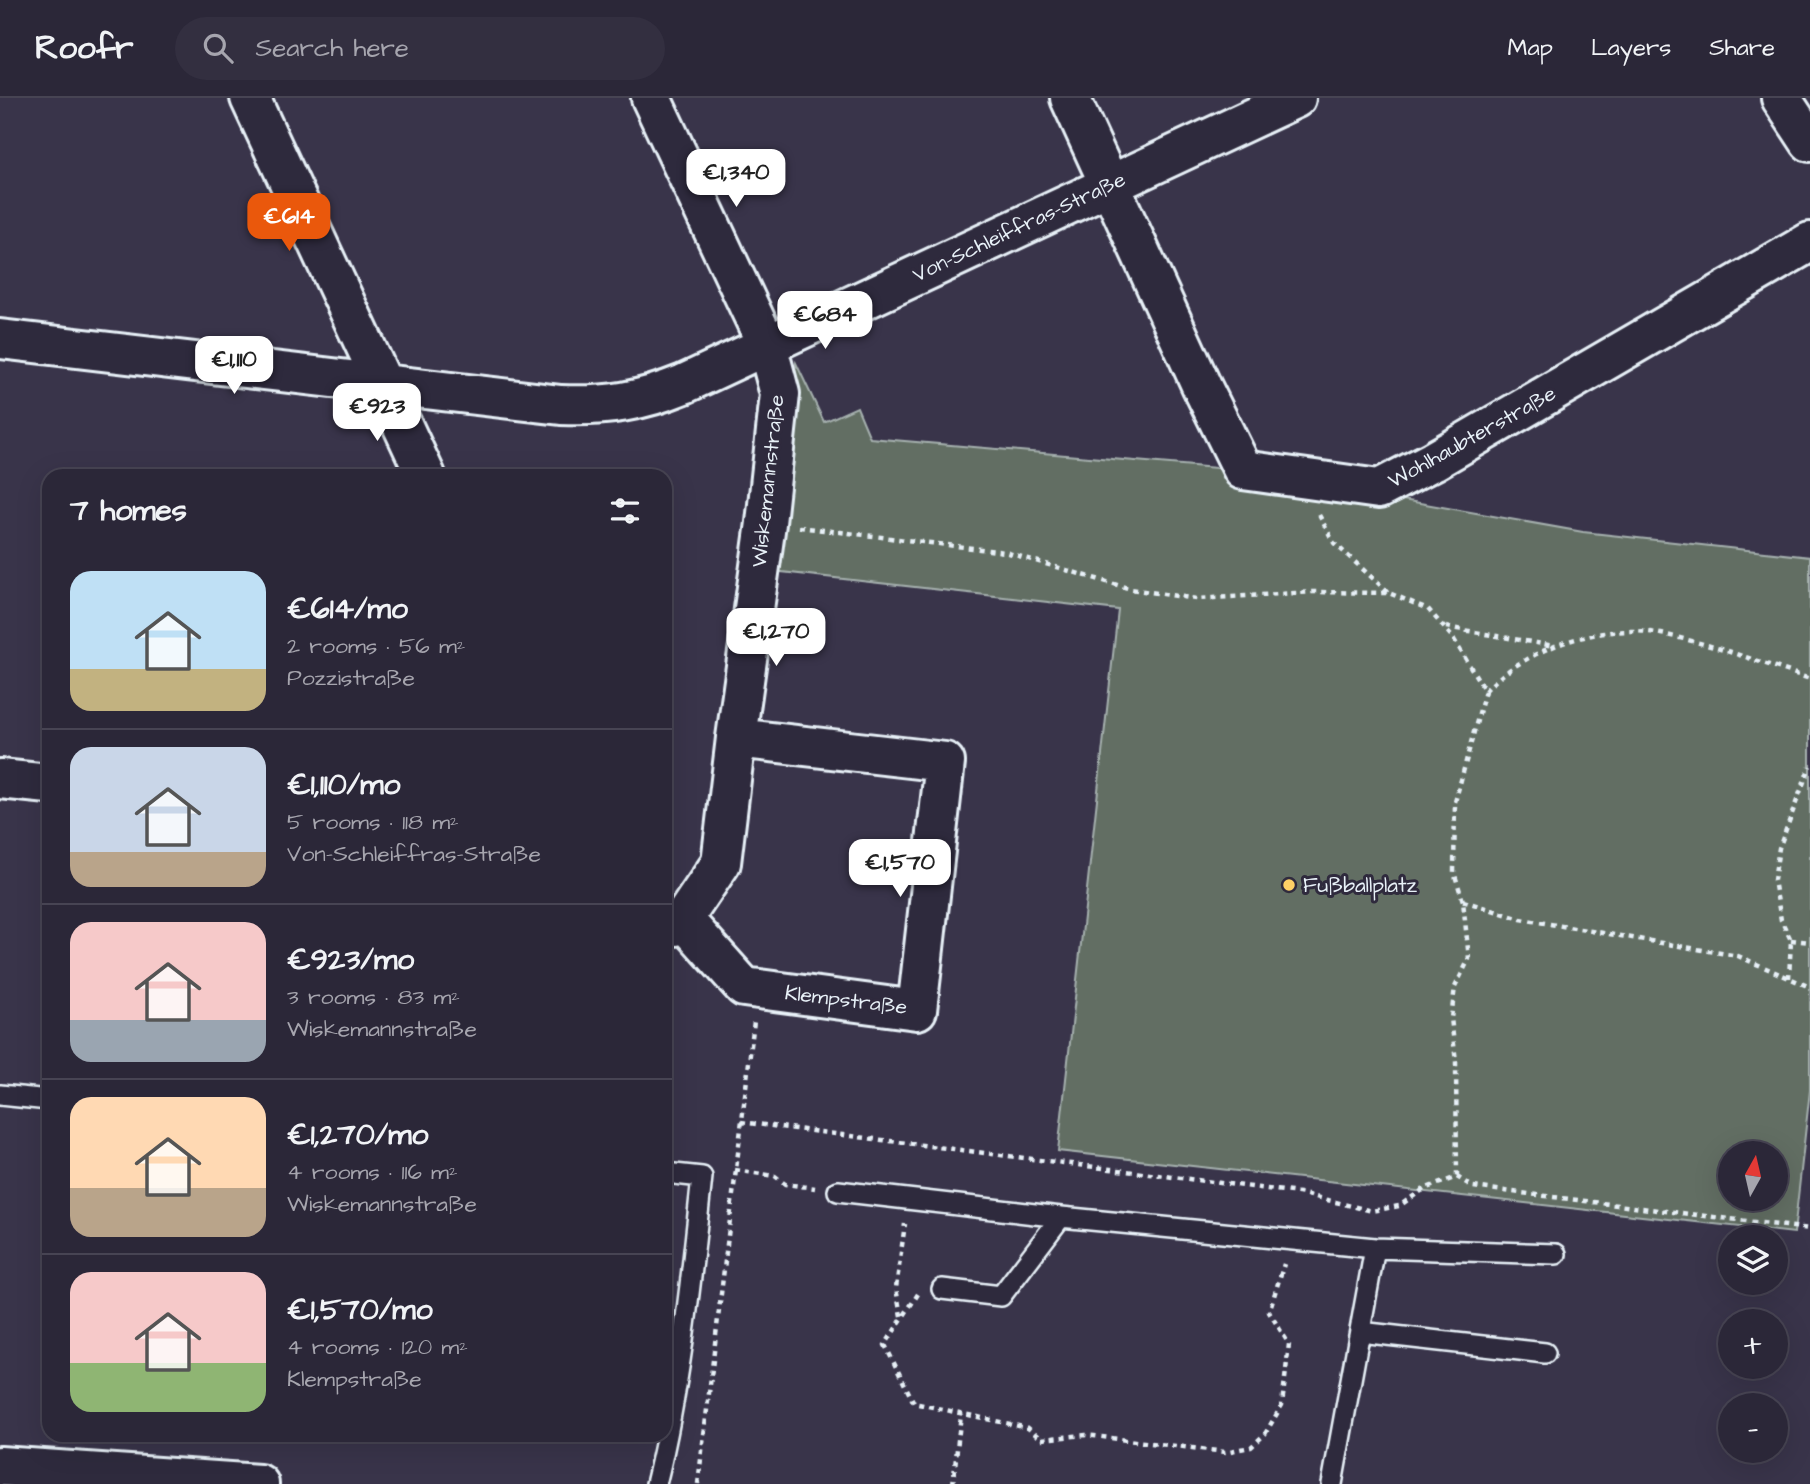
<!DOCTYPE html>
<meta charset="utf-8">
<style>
:root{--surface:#2b2738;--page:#332f40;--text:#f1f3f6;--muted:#a6a5ae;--line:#474453;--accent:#ea580c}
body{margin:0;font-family:"Architects Daughter",sans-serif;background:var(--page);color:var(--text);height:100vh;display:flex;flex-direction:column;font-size:26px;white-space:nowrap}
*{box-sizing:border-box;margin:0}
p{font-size:23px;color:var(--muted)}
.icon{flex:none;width:38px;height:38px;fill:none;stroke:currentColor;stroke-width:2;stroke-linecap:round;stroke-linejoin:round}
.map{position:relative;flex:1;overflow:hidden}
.sheet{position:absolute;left:42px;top:371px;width:630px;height:973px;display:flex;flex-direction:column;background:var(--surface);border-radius:21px;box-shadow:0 7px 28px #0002,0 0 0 2px var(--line)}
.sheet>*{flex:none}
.needle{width:46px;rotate:8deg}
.tools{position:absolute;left:1718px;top:1043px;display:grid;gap:14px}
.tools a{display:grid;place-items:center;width:70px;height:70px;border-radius:50%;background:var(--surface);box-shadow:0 7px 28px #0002,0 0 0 2px var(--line);font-size:35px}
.price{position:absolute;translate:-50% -60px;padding:0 16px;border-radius:14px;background:#fff;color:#222;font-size:23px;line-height:46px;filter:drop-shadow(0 2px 4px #0008)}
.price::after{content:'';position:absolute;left:50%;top:42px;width:21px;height:16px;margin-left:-10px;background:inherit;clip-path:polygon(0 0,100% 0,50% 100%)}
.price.active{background:var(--accent);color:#fff}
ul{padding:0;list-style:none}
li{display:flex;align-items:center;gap:21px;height:175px;padding:0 28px}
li+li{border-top:2px solid var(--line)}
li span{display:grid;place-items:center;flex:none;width:196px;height:140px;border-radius:21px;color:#555}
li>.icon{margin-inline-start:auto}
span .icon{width:84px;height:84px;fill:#fffc;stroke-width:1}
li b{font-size:30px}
h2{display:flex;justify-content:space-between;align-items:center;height:84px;padding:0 28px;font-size:30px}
header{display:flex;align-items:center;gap:42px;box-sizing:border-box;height:98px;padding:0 35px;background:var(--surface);border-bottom:2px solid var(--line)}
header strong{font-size:33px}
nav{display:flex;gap:38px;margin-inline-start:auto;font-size:24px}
.search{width:490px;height:63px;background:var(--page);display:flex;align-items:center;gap:18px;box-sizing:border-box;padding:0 24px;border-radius:38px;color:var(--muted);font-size:26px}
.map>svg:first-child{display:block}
.green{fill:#626e63;stroke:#a5b0ae;stroke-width:2;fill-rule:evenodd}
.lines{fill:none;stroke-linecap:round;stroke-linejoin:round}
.lane-casing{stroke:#e8f1f8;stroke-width:24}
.street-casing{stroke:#e8f1f8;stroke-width:44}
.path{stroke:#e8f1f8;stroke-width:4.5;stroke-dasharray:5 5;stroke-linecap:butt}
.lane{stroke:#2f2a3d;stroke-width:19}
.street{stroke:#2f2a3d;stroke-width:38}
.poi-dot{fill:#ffd166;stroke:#2f2a3d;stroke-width:2.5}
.labels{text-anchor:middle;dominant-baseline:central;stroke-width:6;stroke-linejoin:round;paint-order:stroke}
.street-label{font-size:21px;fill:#e8f1f8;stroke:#2f2a3d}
.poi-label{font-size:21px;fill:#e8f1f8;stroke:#2f2a3d;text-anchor:start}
</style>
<header>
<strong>Roofr</strong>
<div class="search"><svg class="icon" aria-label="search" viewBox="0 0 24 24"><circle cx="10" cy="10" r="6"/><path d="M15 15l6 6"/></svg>Search here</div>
<nav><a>Map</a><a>Layers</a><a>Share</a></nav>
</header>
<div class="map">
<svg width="1810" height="1386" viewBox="0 0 1810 1386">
<rect width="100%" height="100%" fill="#39344a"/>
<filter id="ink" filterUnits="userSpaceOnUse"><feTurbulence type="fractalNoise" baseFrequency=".0143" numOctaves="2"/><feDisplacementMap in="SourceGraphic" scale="14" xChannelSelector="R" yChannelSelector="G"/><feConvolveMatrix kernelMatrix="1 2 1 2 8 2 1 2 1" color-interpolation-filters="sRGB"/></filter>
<g filter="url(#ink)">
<!-- green -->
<path class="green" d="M796,265l28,59 33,-15 13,31 358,31 355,63 227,25v533l-16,143 -736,-82 60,-541 -345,-39zM1731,1055h45v46h-45z"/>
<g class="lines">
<defs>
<path id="lane" d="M0,997l49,5
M838,1093l223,26 314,31 181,6
M942,1191l59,7 60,-79
M1360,1234l185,21
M656,1386c25,-101 35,-204 46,-307l-37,-4
M1332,1386l43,-236"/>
<path id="street" d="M250,0l176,378
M651,0l116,247 13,49 -14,129 -30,215 -15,125 -38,56 -8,7 -10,-1
M1070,0l132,289 41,83 136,19 54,-28 377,-219
M1781,0l29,44
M0,241l561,66c46,2 81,-4 123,-21l612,-286
M0,681l49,5
M683,821l61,68 173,23 28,-248 -209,-24
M0,1368l259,18"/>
</defs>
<!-- lane casing -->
<use href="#lane" class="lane-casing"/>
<!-- street casing -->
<use href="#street" class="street-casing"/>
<!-- path -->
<path class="path" d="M1319,417l15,28 55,50
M799,429l206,25 126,37 66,10 116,-7 76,1 39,16 25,29 32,53 -30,111 -1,70 9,29 6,58 -14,28 -4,31 5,44 1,115
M1446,529l108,19
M1485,593c40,-43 118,-69 176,-57 48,9 102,29 149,45
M1463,803l58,18 217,37 72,31
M1791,842l19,2
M1789,880l2,-38 -10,-20 -7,-40 5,-32 31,-82
M741,1024l558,71 73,18 27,-5 25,-17 33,-12 16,10 337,42
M735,1072l40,6 10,8 30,4
M918,1196l-33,51 29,58 114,25 13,11 45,-4 139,17 26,-5 14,-13 17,-29 7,-61 -20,-32 15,-48
M901,1218l-5,-28 9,-64
M698,1386l56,-463
M953,1386l8,-70"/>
<!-- lane -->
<use href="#lane" class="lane"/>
<!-- street -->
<use href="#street" class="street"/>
</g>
</g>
<!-- markers -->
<circle class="poi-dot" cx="1289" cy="787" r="7"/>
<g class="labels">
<!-- street labels -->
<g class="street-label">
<text transform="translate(1019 129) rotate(-25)">Von-Schleiffras-Straße</text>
<text transform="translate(1472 339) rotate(-29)">Wohlhaubterstraße</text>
<text transform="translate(768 383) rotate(-84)">Wiskemannstraße</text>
<text transform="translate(846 902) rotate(7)">Klempstraße</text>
</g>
<!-- poi labels -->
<g class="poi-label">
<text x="1303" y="787">Fußballplatz</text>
</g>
</g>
</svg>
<div class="tools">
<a><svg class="needle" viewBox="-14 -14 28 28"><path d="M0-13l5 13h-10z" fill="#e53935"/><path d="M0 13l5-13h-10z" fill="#a6a5ae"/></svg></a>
<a><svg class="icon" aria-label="layers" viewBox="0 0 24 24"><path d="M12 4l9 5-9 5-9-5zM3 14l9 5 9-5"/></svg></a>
<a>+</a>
<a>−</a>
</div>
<b class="price" style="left:736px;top:111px">€1,340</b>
<b class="price active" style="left:289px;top:155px">€614</b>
<b class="price" style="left:825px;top:253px">€684</b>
<b class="price" style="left:234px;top:298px">€1,110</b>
<b class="price" style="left:377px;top:345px">€923</b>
<b class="price" style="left:776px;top:570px">€1,270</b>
<b class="price" style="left:900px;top:801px">€1,570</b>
<section class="sheet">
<h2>7 homes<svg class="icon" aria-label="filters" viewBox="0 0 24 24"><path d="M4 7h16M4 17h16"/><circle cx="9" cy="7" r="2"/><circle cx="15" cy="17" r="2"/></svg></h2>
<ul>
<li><span style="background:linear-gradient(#bfe0f5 70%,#c2b280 0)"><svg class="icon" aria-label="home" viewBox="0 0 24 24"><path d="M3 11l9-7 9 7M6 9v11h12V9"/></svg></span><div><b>€614/mo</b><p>2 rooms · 56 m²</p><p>Pozzistraße</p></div></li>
<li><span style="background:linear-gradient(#c9d6e8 75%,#b9a48a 0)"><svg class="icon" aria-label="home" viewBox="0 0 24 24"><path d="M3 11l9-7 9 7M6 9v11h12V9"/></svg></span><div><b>€1,110/mo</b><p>5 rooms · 118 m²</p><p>Von-Schleiffras-Straße</p></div></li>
<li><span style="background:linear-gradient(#f6c9c9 70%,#9aa5b1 0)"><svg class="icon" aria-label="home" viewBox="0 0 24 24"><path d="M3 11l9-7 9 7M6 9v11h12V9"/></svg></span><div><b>€923/mo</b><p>3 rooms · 83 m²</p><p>Wiskemannstraße</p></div></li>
<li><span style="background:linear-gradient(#ffd9b3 65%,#b9a48a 0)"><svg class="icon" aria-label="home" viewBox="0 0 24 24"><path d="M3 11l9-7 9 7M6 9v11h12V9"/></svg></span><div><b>€1,270/mo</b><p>4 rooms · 116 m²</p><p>Wiskemannstraße</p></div></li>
<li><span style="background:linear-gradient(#f6c9c9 65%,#8fb573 0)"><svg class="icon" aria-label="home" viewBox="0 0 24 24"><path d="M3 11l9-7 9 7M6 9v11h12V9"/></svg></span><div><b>€1,570/mo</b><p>4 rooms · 120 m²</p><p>Klempstraße</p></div></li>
</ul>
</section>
</div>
